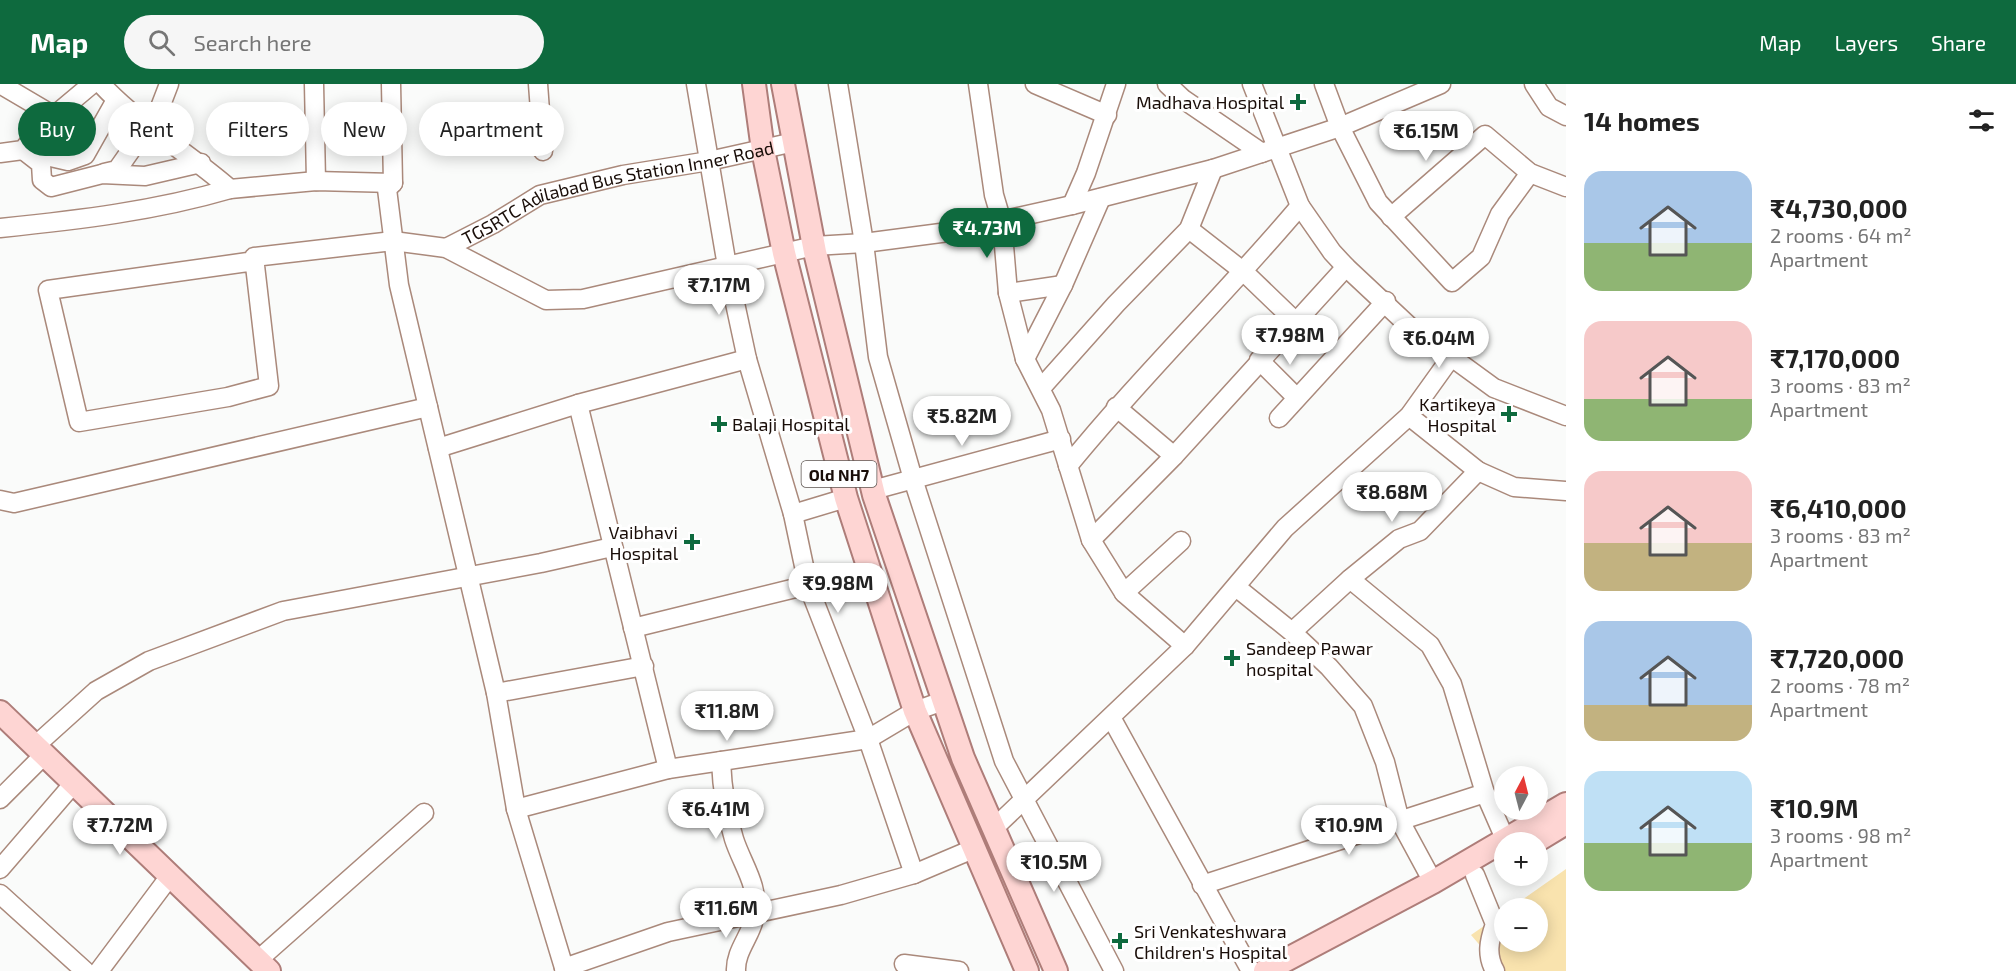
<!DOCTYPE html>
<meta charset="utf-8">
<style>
:root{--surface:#fff;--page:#f6f6f6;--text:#222;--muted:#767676;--accent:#0e6a3e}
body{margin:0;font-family:"Exo 2",sans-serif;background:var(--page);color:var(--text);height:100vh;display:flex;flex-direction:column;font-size:22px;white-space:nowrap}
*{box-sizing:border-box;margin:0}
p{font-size:20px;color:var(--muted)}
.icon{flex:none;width:33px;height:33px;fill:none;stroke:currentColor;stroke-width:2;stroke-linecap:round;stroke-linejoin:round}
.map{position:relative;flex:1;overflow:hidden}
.sheet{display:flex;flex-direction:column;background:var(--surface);width:450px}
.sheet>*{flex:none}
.hud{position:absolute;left:18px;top:18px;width:570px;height:54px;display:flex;gap:12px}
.needle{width:39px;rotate:7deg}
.controls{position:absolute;left:1494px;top:682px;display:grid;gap:12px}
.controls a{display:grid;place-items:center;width:54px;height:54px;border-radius:50%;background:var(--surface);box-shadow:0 3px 15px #0003;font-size:30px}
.price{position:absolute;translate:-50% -51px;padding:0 14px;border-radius:21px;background:#fff;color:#222;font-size:20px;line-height:39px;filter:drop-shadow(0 2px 3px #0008)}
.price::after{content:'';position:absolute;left:50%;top:36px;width:18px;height:14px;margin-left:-9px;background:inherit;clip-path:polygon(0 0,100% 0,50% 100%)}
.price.selected{background:var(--accent);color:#fff}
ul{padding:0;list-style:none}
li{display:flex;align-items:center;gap:18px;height:150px;padding:0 18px}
li span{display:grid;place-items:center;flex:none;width:168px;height:120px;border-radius:18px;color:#555}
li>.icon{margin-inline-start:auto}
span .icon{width:72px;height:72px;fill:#fffc;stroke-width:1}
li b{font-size:26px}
h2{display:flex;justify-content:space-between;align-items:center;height:72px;padding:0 18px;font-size:26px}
.pill{padding:0 21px;border-radius:27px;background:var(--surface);box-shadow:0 3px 15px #0003;font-size:21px;line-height:54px}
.pill.selected{background:var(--accent);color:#fff}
header{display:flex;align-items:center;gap:36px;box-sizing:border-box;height:84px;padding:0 30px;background:var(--accent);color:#fff}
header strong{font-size:28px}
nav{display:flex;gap:33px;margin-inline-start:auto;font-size:21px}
.search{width:420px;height:54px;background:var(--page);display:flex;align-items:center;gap:15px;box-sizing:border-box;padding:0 21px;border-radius:33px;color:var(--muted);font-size:22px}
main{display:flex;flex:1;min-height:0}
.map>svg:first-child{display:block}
.green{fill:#f9e3ae}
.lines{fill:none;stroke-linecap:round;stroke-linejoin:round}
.minor-casing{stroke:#aa897b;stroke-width:21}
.major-casing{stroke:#ae7d79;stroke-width:26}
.minor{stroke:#fff;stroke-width:18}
.major{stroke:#fed5d3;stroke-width:22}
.poi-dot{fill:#0e6a3e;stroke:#fff;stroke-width:2}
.labels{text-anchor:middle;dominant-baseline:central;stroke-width:6;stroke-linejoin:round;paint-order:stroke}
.shield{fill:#fff;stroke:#5e5652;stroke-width:1.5}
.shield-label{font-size:16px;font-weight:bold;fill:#190d08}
.poi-label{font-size:18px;fill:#190d08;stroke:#fff;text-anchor:end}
.street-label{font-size:18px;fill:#190d08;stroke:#fff}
</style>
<header>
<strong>Map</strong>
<div class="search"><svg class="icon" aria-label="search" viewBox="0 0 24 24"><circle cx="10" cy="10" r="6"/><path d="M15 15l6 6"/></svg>Search here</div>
<nav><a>Map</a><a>Layers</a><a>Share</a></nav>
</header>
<main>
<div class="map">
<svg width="1566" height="887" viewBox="0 0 1566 887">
<rect width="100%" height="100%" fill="#fafbfa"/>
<!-- green -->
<path class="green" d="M1566,785v102h-64l-31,-36 33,-23v30h34v-33h-29z"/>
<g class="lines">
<defs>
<g id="minor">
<path d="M0,0l56,33"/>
<path d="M101,0c38,41 87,68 129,105l86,-8 77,2"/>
<path d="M314,0l2,97"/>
<path d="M391,0l2,99 -6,6 12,96 97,408 20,116 49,162"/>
<path d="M538,0l5,67"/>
<path d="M696,0l31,182 20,93 46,155 15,71 60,154 46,135"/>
<path d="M838,0l26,159 14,114 35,122 91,282 110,210"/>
<path d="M978,0l16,111 8,27 6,71 17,66 26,51 40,130 33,53 57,-52"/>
<path d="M1035,0l72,31"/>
<path d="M1167,0l16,15 79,54"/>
<path d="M1252,0l48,122 32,46 14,15 63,59 85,62 72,28"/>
<path d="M1324,0l16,43 38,75 74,80 29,-25 19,-43 30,-41"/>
<path d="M1534,0l15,23 17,9"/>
<path d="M23,66l18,14 1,16 9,7 51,-13 43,2 56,-13"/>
<path d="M29,68l39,9 17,-6 31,-55"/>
<path d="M0,69l23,-3 19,-24 50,-42"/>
<path d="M104,89l13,-3 42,-60 10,-26"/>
<path d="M1072,121l14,-32 30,-89"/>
<path d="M1391,133l94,-82 45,38 36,14"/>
<path d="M0,144c78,-8 155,-17 230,-39"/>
<path d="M1189,145l55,43 53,51"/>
<path id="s1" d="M446,164l47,-24 47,-29 83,-20 86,-14 85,-19"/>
<path d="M255,177l-207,29 31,132 149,-25 41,-11 -15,-129 139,-16 53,7 100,52 37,-1 231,-53 50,-3 92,-12 116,-26 141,-36 127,-42 101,-43"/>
<path d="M1008,209l55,-8"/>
<path d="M1025,275l38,-74 38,-87"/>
<path d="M1259,276l37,37"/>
<path d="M1042,303l74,-83 73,-75 24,-60"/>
<path d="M578,320l90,365"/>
<path d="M1116,323l58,49"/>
<path d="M1279,334l107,-117"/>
<path d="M438,364l140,-44 169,-45"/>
<path d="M1068,382c73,-90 157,-171 232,-260"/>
<path d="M1478,387l36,16 52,4"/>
<path d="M873,406l188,-51"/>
<path d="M0,416l14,3 414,-96"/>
<path d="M793,430l53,-16"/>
<path d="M1091,456l83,-84 172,-189"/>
<path d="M1350,495l80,66 22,39 33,109 21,48"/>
<path d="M1236,503l56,45 37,35 34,39 22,56 15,59 33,61"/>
<path d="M1124,509l61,53"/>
<path d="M633,544l175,-43"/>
<path d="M1292,548l58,-53 49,-40 21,-8 58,-60 -69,-55"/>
<path d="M496,609l148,-27"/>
<path d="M1112,635l139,252"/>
<path d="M35,662l61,-55 53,-30 134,-50 258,-48 71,-16"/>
<path d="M721,677c1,27 5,52 13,78 8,25 25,46 21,75 -2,20 -20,36 -19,57"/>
<path d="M0,715l44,-44"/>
<path d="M516,725l152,-40 200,-30 47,-28 28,-10"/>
<path d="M993,745l192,-183 100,-118 124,-112 43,-60"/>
<path d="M0,785l74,-86"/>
<path d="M1475,791l20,49c-6,17 -9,31 0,47"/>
<path d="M1202,801l283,-92"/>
<path d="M0,810l85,77"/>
<path d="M258,876l166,-147"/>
<path d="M904,880l55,7"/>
<path d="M564,884l104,-36 173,-37 73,-21 59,-25"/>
<path d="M99,887l71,-95"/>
</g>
<path id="major" d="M754,0l9,66 21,103 62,245 69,213 112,260
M783,0l32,168 59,243 89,263 93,213
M0,628l269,259
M1533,759l33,-20
M1265,887l168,-89 133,-78"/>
</defs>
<!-- minor casing -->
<use href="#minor" class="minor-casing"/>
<!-- major casing -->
<use href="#major" class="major-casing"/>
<!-- minor -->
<use href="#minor" class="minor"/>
<!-- major -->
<use href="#major" class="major"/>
</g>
<!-- markers -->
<g class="poi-dot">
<path d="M1295 9h6v6h6v6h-6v6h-6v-6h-6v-6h6z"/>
<path d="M1506 321h6v6h6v6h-6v6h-6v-6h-6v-6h6z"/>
<path d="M716 331h6v6h6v6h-6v6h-6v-6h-6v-6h6z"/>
<path d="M689 449h6v6h6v6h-6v6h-6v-6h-6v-6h6z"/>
<path d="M1229 565h6v6h6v6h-6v6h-6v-6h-6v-6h6z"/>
<path d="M1117 848h6v6h6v6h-6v6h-6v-6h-6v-6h6z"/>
</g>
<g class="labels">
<!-- shield labels -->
<rect class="shield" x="801.5" y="377" width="75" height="26" rx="4.5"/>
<g class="shield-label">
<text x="839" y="390">Old NH7</text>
</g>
<!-- poi labels -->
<g class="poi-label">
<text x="1284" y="18">Madhava Hospital</text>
<text x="1496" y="320">Kartikeya<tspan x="1496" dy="21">Hospital</tspan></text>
<text x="732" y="340" text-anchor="start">Balaji Hospital</text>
<text x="678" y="448">Vaibhavi<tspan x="678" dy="21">Hospital</tspan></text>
<text x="1246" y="564" text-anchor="start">Sandeep Pawar<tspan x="1246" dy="21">hospital</tspan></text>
<text x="1134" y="847" text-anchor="start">Sri Venkateshwara<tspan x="1134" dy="21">Children's Hospital</tspan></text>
</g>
<!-- street labels -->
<g class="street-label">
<text stroke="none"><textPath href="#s1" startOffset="183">TGSRTC Adilabad Bus Station Inner Road</textPath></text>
</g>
</g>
</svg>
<div class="controls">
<a><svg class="needle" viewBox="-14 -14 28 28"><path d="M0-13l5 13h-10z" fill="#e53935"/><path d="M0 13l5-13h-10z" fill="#767676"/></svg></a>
<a>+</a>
<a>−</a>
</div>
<b class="price" style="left:1426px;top:78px">₹6.15M</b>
<b class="price selected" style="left:987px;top:175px">₹4.73M</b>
<b class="price" style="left:719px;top:232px">₹7.17M</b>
<b class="price" style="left:1290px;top:282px">₹7.98M</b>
<b class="price" style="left:1439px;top:285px">₹6.04M</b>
<b class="price" style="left:962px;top:363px">₹5.82M</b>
<b class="price" style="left:1392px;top:439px">₹8.68M</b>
<b class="price" style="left:838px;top:530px">₹9.98M</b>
<b class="price" style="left:727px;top:658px">₹11.8M</b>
<b class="price" style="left:716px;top:756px">₹6.41M</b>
<b class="price" style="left:120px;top:772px">₹7.72M</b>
<b class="price" style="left:1349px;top:772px">₹10.9M</b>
<b class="price" style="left:1054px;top:809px">₹10.5M</b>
<b class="price" style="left:726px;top:855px">₹11.6M</b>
<div class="hud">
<a class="pill selected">Buy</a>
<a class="pill">Rent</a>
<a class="pill">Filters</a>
<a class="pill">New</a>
<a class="pill">Apartment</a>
</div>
</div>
<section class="sheet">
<h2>14 homes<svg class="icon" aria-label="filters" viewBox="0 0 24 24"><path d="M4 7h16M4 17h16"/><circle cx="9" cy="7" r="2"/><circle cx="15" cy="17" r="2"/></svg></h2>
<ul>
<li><span style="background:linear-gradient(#a9c7e8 60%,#8fb573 0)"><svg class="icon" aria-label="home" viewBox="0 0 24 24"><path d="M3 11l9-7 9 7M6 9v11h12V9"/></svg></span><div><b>₹4,730,000</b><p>2 rooms · 64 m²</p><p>Apartment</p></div></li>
<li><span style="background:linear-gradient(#f6c9c9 65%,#8fb573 0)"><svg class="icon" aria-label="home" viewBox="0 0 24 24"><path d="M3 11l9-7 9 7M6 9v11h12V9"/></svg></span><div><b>₹7,170,000</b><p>3 rooms · 83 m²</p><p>Apartment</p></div></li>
<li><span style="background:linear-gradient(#f6c9c9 60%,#c2b280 0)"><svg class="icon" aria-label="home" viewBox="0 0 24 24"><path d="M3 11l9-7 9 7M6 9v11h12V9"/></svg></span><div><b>₹6,410,000</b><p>3 rooms · 83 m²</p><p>Apartment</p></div></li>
<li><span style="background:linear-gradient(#a9c7e8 70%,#c2b280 0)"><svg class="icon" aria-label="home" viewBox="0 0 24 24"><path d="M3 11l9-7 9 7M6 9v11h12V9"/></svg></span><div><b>₹7,720,000</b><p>2 rooms · 78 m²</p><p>Apartment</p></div></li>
<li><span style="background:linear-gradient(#bfe0f5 60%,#8fb573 0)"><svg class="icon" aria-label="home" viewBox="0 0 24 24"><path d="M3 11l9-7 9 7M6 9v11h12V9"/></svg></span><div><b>₹10.9M</b><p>3 rooms · 98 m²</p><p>Apartment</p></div></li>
</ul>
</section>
</main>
